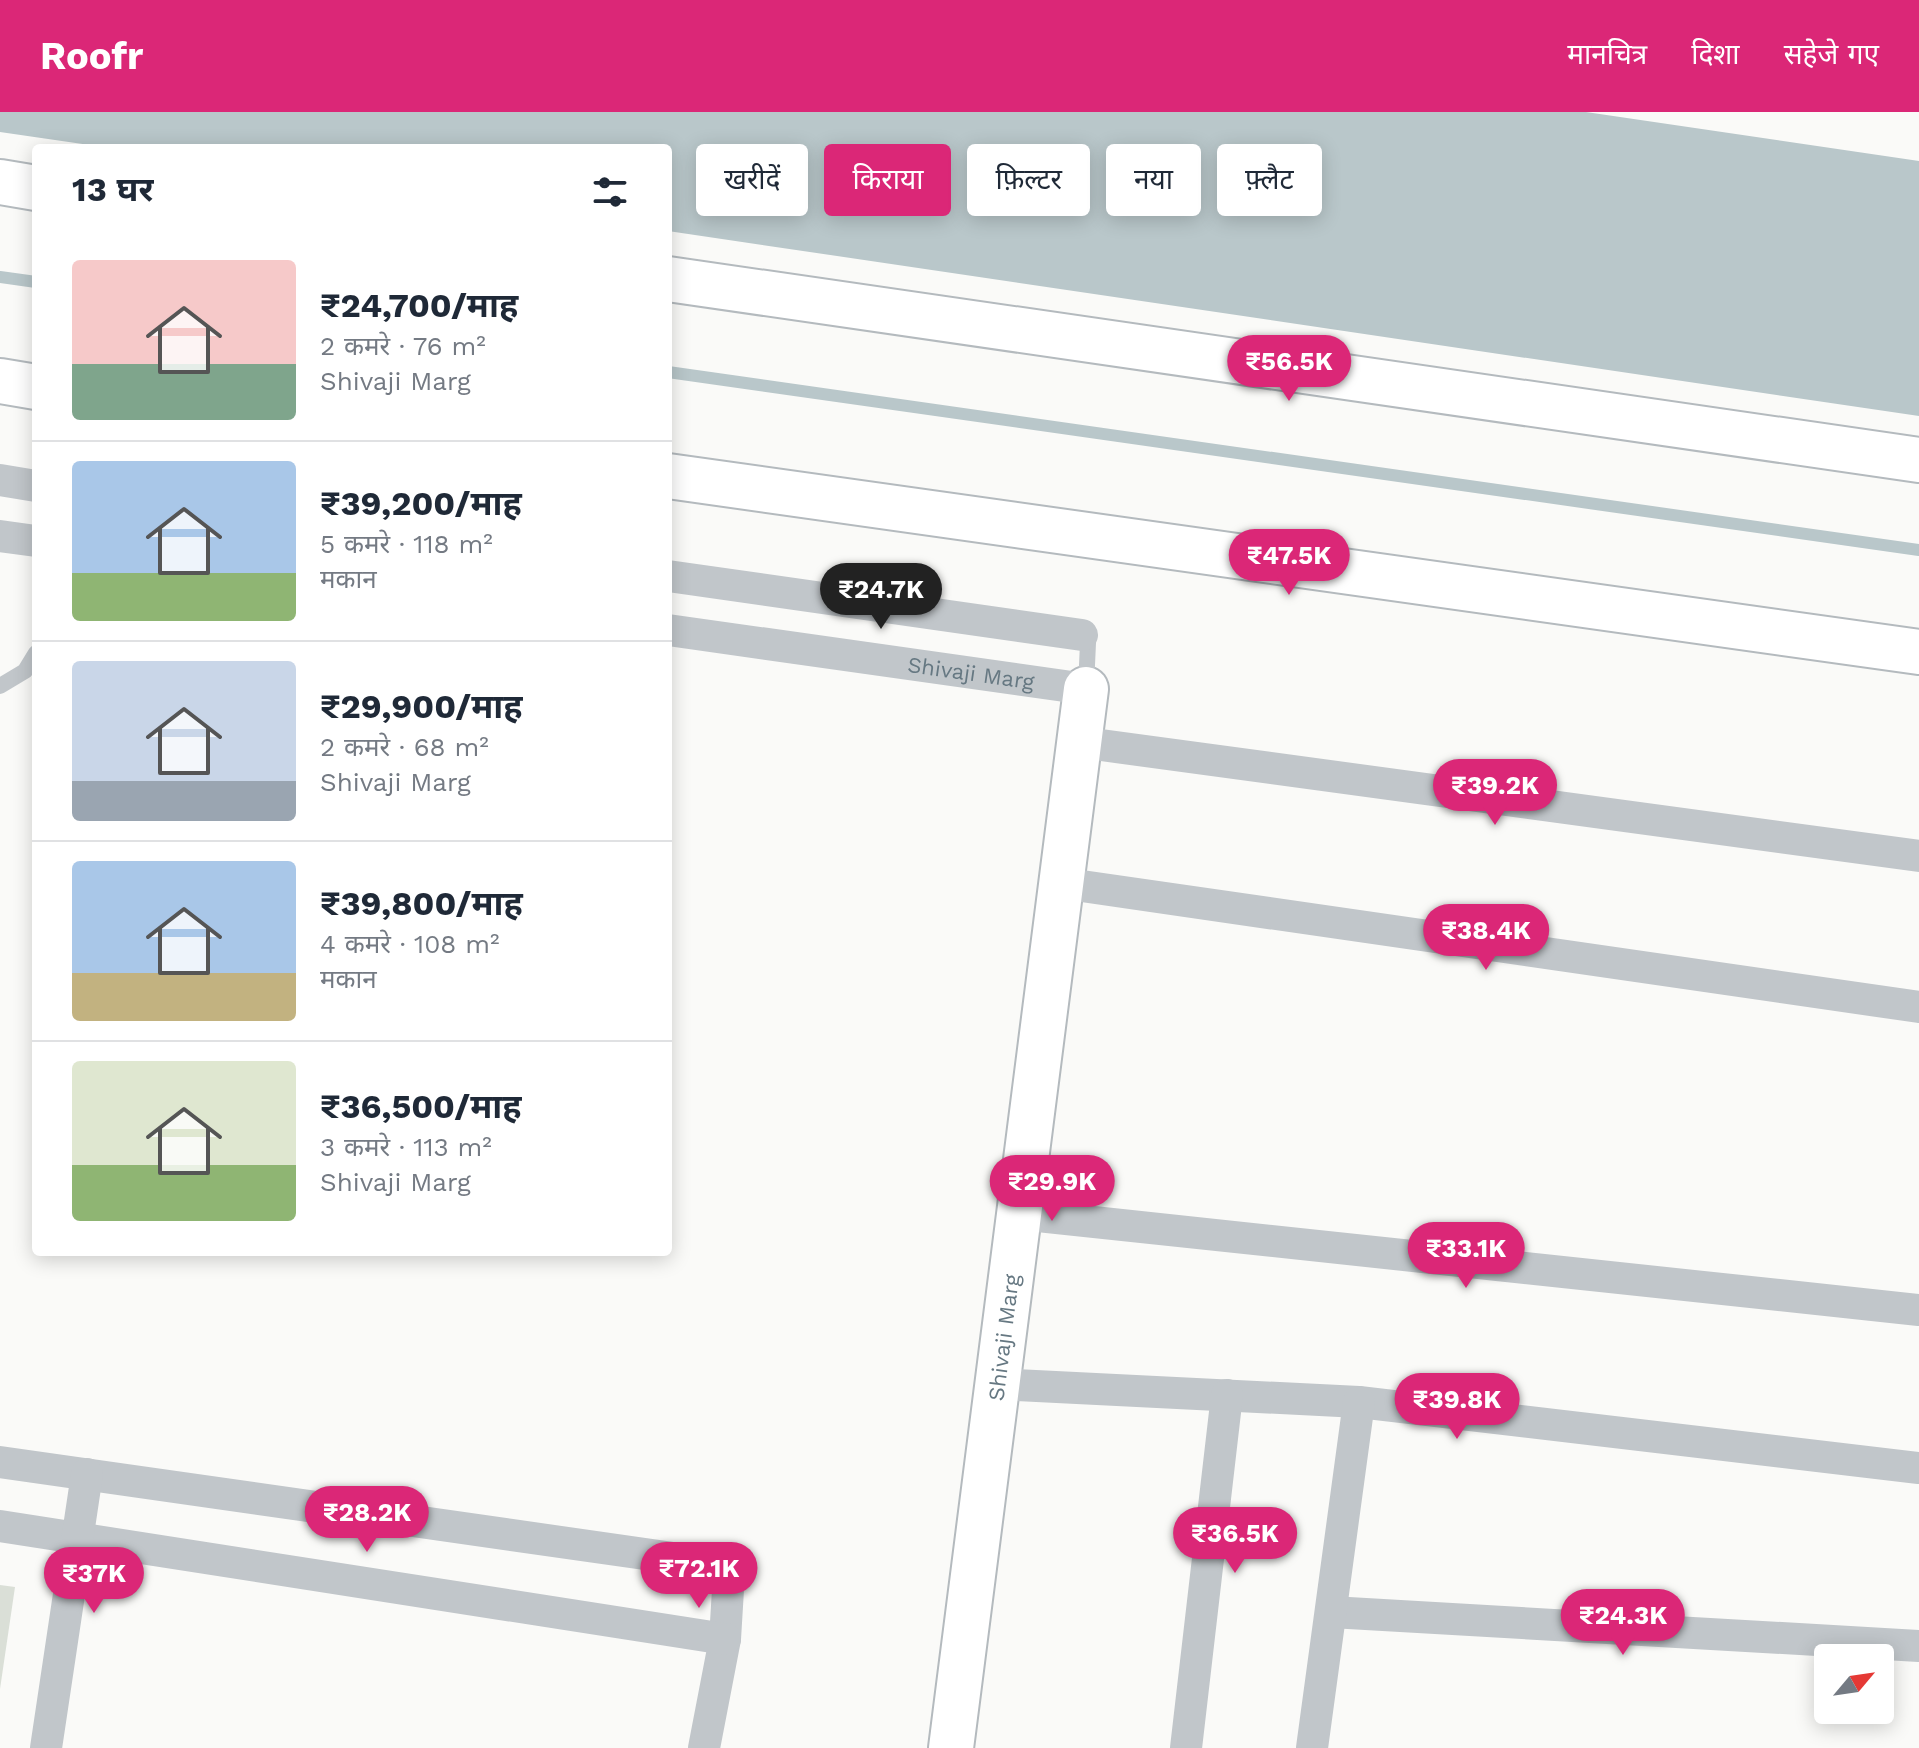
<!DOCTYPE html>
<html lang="hi">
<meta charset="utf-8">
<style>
:root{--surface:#fff;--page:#f6f6f7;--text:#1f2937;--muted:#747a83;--line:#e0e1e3;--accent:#db2777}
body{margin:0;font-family:"Work Sans","Noto Sans Devanagari",sans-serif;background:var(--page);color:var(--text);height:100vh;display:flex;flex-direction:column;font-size:30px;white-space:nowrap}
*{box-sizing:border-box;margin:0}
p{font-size:26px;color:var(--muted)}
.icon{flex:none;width:44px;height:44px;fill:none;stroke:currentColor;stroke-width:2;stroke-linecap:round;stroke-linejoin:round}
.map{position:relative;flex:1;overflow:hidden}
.panel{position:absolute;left:32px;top:32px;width:640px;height:1112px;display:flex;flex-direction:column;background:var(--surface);border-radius:8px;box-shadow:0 4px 20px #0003}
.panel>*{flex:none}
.hud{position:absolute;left:696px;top:32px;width:760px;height:72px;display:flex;gap:16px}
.needle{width:52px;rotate:61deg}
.tools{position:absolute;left:1814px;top:1532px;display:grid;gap:16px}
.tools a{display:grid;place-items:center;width:80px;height:80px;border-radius:8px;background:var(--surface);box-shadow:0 4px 20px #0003;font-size:40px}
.price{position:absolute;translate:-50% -68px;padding:0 18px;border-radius:28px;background:var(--accent);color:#fff;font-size:26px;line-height:52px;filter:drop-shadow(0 2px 4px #0008)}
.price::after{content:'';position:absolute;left:50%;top:48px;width:24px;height:18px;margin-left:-12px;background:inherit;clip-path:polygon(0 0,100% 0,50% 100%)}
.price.on{background:#222;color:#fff}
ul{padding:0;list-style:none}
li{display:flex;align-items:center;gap:24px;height:200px;padding:0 40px}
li+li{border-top:2px solid var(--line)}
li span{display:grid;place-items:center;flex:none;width:224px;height:160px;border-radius:8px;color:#555}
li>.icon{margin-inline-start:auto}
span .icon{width:96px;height:96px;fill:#fffc;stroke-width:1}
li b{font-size:34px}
h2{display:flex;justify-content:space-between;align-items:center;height:96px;padding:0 40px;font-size:34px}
.chip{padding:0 28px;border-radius:8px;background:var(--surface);box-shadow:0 4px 20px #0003;font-size:28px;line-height:72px}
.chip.on{background:var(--accent);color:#fff}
header{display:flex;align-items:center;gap:48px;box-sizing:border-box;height:112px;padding:0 40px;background:var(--accent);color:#fff}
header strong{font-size:38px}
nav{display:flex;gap:44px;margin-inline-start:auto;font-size:28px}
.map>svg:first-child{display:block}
.green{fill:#dadfd7}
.water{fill:#b9c7ca}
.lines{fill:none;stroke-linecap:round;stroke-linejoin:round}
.stream{stroke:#b9c7ca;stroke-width:12}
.secondary-casing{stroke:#b4babe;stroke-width:48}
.lane{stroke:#c1c6ca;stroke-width:16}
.street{stroke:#c1c6ca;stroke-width:32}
.secondary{stroke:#fff;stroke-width:44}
.labels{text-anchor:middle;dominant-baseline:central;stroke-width:8;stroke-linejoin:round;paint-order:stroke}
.street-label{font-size:22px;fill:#667882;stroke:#fff}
</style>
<header>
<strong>Roofr</strong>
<nav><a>मानचित्र</a><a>दिशा</a><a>सहेजे गए</a></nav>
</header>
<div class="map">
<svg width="1919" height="1636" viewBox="0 0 1919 1636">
<rect width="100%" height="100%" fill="#fafaf8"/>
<!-- green -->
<path class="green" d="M0,1473l15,2 -15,102z"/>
<!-- water -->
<path class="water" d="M0,0h1586l333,49v255l-1251,-185v-83h-558l-110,-16z"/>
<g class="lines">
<!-- stream -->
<path class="stream" d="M0,165l36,5
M668,260l1251,178"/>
<defs>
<g id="secondary">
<path d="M0,70l36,6"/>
<path d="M668,167l1251,181"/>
<path d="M0,269l36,6"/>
<path d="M668,364l1251,176"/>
<path id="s2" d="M951,1636l135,-1059"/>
</g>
</defs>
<!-- secondary casing -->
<use href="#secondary" class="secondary-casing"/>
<!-- lane -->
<path class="lane" d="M1082,523l6,8 -2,44
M0,574l25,-15 11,-18"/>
<!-- street -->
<g class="street">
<path d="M0,368l36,6"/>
<path d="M0,424l36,5"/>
<path d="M668,464l414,59"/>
<path id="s1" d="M668,518l418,59"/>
<path d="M1079,630l840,114"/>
<path d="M1061,771l858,124"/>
<path d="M1019,1102l900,96"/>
<path d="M997,1272l362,18 560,66"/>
<path d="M0,1350l722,103 7,8 -4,66 -21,109"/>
<path d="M0,1414l725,113"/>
<path d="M1331,1500l588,34"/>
<path d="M46,1636l41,-274"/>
<path d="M1186,1636l41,-353"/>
<path d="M1312,1636l47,-346"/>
</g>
<!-- secondary -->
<use href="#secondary" class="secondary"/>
</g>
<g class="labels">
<!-- street labels -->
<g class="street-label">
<text stroke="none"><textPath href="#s1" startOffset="306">Shivaji Marg</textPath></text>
<text stroke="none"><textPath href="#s2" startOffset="414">Shivaji Marg</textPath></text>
</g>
</g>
</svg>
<div class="tools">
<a><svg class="needle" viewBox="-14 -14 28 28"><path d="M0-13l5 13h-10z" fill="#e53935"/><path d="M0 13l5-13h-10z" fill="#747a83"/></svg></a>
</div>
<b class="price" style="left:1289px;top:291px">₹56.5K</b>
<b class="price" style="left:1289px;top:485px">₹47.5K</b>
<b class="price on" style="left:881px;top:519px">₹24.7K</b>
<b class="price" style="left:1495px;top:715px">₹39.2K</b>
<b class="price" style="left:1486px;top:860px">₹38.4K</b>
<b class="price" style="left:1052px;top:1111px">₹29.9K</b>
<b class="price" style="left:1466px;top:1178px">₹33.1K</b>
<b class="price" style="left:1457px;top:1329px">₹39.8K</b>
<b class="price" style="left:367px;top:1442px">₹28.2K</b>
<b class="price" style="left:1235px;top:1463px">₹36.5K</b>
<b class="price" style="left:699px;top:1498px">₹72.1K</b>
<b class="price" style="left:94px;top:1503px">₹37K</b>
<b class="price" style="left:1623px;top:1545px">₹24.3K</b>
<div class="hud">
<a class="chip">खरीदें</a>
<a class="chip on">किराया</a>
<a class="chip">फ़िल्टर</a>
<a class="chip">नया</a>
<a class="chip">फ़्लैट</a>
</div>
<section class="panel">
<h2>13 घर<svg class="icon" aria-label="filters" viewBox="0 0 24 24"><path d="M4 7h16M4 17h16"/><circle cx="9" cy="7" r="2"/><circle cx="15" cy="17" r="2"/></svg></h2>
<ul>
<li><span style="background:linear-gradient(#f6c9c9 65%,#7fa58c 0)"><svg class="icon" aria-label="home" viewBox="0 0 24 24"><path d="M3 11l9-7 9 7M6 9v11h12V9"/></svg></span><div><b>₹24,700/माह</b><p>2 कमरे · 76 m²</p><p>Shivaji Marg</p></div></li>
<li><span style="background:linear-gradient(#a9c7e8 70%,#8fb573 0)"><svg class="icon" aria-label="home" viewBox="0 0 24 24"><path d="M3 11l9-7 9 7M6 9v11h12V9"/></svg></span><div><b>₹39,200/माह</b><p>5 कमरे · 118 m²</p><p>मकान</p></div></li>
<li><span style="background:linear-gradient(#c9d6e8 75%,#9aa5b1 0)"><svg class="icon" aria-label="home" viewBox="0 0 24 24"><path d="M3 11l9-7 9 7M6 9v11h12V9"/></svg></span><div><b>₹29,900/माह</b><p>2 कमरे · 68 m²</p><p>Shivaji Marg</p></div></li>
<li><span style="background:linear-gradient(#a9c7e8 70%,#c2b280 0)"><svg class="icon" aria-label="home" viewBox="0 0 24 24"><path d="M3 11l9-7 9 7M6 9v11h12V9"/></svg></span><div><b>₹39,800/माह</b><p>4 कमरे · 108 m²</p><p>मकान</p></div></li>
<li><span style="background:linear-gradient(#dfe7d0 65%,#8fb573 0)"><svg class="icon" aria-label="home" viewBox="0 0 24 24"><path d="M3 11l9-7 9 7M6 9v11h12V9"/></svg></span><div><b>₹36,500/माह</b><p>3 कमरे · 113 m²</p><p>Shivaji Marg</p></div></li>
</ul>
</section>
</div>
